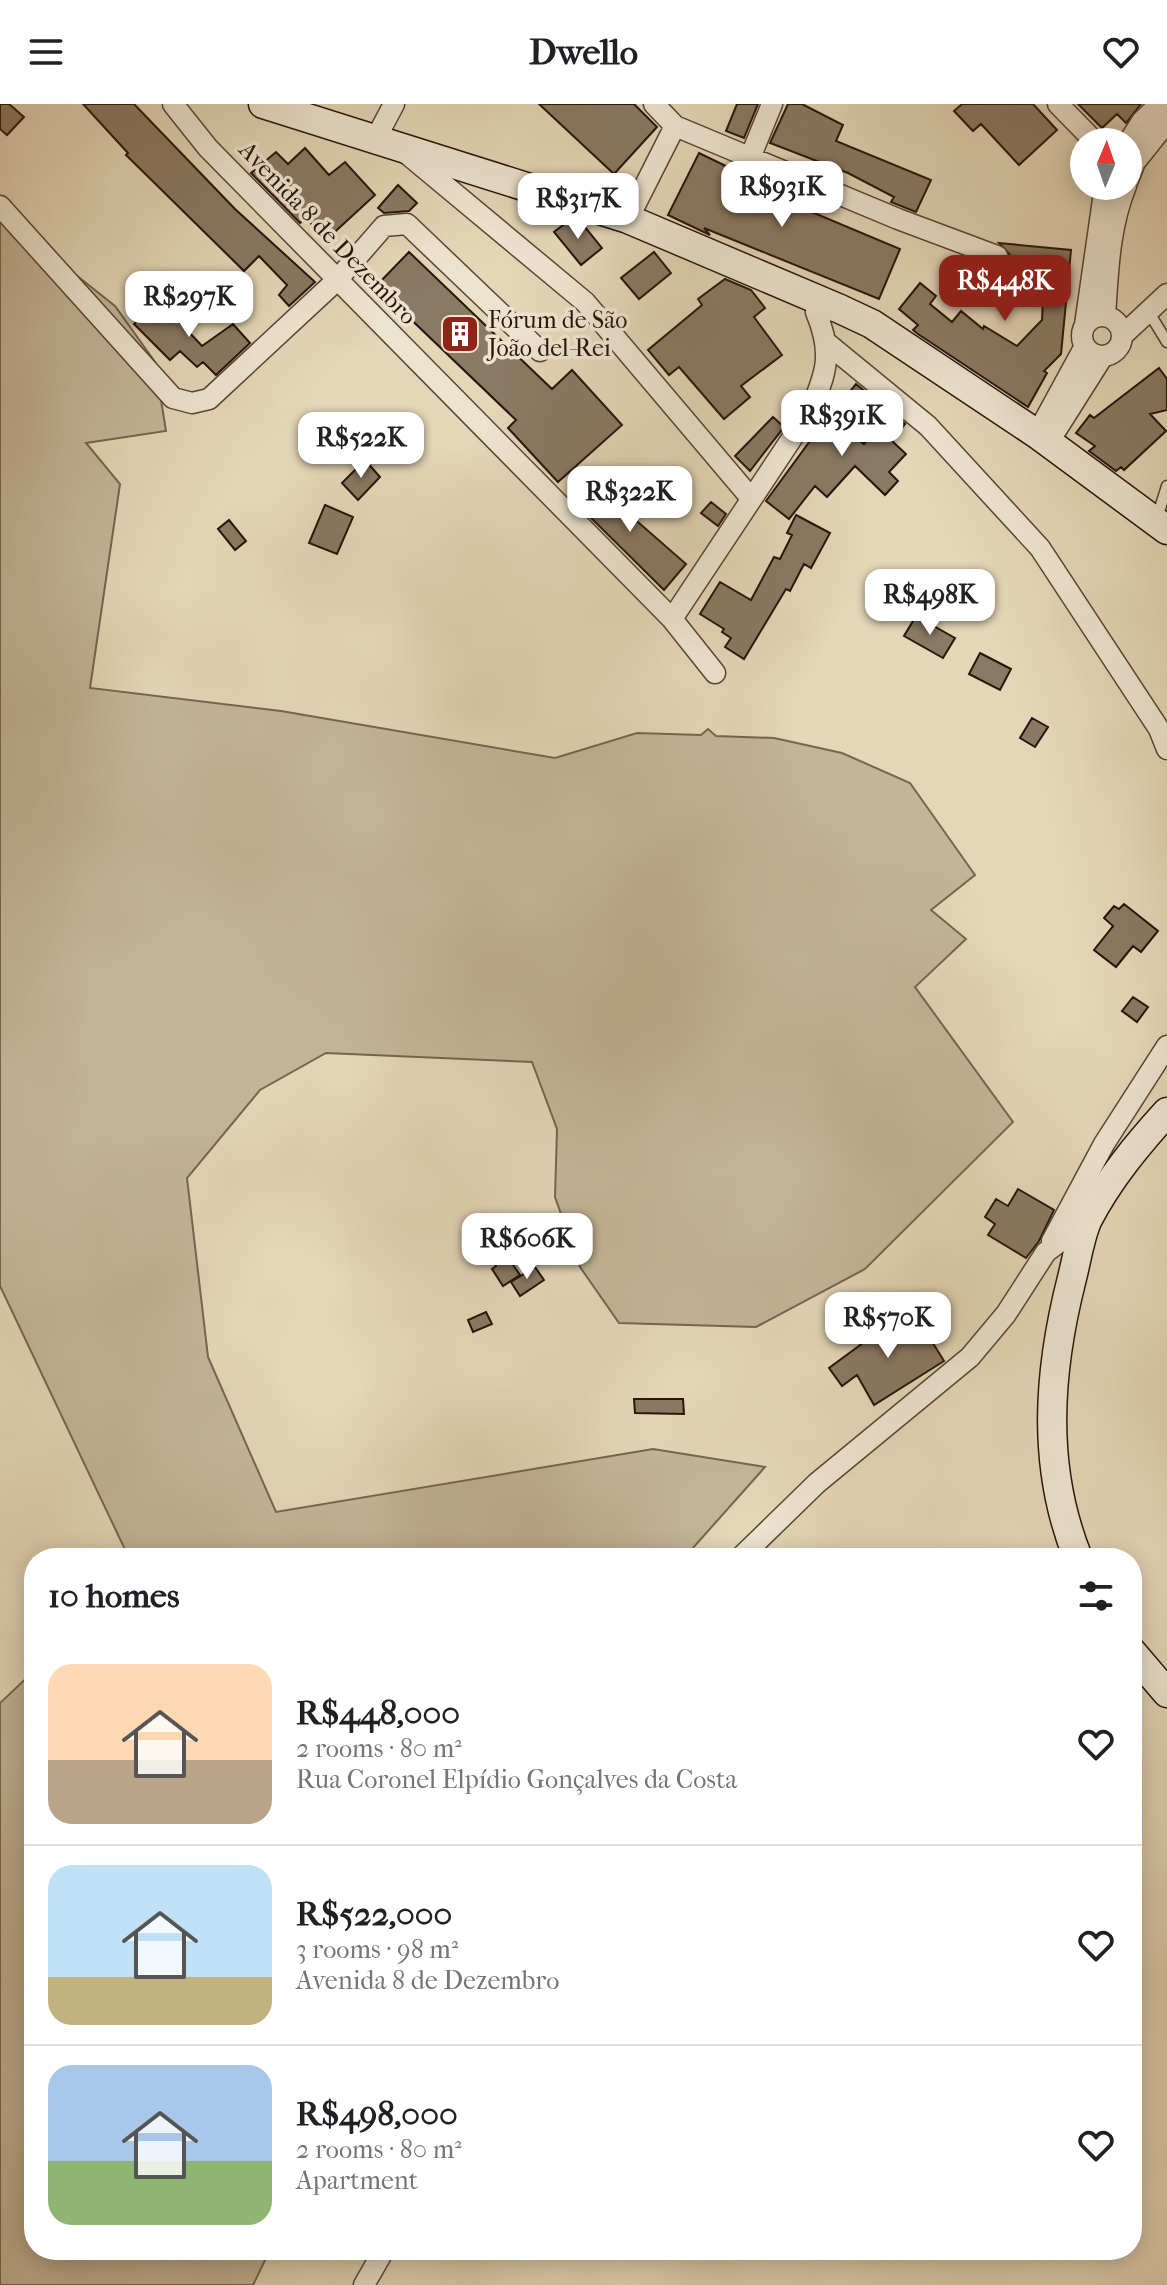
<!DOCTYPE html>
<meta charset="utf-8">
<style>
:root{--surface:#fff;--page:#f6f6f6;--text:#202124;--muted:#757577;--line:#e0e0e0;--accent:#8f2418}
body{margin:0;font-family:"IM FELL French Canon",serif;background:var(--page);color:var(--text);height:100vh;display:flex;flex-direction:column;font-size:30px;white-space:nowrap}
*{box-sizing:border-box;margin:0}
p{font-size:26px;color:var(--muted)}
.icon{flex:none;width:44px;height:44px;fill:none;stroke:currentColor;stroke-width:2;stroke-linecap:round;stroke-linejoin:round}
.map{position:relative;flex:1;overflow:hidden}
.panel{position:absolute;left:24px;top:1444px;width:1118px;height:712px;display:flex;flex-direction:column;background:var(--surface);border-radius:32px;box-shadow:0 4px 20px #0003}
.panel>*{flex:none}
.needle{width:52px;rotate:2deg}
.buttons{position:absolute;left:1070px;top:24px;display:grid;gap:16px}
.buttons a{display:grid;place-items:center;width:72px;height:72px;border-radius:50%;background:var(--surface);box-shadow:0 4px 20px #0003;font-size:40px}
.price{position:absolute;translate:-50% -68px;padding:0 18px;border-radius:16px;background:#fff;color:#222;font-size:26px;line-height:52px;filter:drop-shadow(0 2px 4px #0008)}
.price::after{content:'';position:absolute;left:50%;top:48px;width:24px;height:18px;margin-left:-12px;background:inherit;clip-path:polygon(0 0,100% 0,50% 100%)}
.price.current{background:var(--accent);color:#fff}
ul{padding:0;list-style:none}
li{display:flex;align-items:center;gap:24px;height:200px;padding:0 24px}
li+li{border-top:2px solid var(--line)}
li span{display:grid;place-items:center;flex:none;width:224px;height:160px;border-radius:24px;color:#555}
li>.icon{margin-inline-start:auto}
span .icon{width:96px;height:96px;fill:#fffc;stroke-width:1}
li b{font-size:34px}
h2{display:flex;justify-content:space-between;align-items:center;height:96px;padding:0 24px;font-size:34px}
header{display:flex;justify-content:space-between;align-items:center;height:104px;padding:0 24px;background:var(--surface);font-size:36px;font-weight:700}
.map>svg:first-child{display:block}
.green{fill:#c4b599;stroke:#766550;stroke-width:2}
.building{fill:#8a7963;stroke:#281508;stroke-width:2}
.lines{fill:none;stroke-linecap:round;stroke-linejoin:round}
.service-casing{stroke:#574534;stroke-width:13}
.minor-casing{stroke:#574534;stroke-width:23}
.secondary-casing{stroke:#281508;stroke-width:31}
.service{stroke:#ede4d0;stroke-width:10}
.minor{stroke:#ede4d0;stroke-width:20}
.secondary{stroke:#ede4d0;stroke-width:28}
.labels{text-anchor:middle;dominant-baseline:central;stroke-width:7;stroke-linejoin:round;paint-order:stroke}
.street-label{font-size:24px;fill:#281508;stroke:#ede4d0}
.poi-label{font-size:24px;fill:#281508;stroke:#ede4d0;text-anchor:start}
</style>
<header><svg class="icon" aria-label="menu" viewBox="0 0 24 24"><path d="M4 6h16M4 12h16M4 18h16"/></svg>Dwello<svg class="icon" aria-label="heart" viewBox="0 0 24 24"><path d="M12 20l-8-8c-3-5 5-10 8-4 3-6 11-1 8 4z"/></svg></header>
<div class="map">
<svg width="1167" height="2181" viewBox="0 0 1167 2181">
<rect width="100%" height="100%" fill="#e4d6b7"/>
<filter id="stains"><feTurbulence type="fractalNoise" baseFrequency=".0025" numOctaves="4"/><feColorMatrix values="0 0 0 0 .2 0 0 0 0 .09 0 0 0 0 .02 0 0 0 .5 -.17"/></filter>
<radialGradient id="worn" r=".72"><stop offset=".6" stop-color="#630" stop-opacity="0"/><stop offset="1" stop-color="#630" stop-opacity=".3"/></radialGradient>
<!-- green -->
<path class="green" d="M0,105l8,12 107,85 40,56 11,69 -80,12 34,41 -30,204 191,23 274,47 82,-25 64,2 7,-6 8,7 58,2 68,15 68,30 65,92 -44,35 35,29 -51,48 98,135 -148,147 -109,58 -137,-4 -39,-56 -25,-70 2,-68 -25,-67 -206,-9 -66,37 -73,88 21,179 68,155 377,-63 112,18 -81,91h-555l-129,-272z
M34,1567v579h236l-17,35h-253v-582z"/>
<!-- building -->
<path class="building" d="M0,0h9l15,13 -17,18 -7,-6z
M83,0h51l101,105 80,73 -26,24 -10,-11 8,-10 -28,-29 -15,15 -118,-116 2,-2z
M539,0h95l23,23 -43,47z
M737,0h21l-14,34 -18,-7z
M788,0h14l41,21 -7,16 95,39 -15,32 -25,-10 3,-5 -46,-24 -78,-30z
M962,0h71l24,26 -38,35 -38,-41 -8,7 -19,-20z
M1078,0h63l-15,19 -9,-9 -15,14z
M305,44l24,27 16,-13 30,33 -49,45 -20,-22 -6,5 -49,-50 25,-21 12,12z
M699,49l31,15 -4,8 174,73 -21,50 -175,-71 6,7 -42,-20z
M398,81l19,18 -8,8 -25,2 -6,-5z
M571,115l10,3 21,26 -21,17 -27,-33z
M999,139l72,7 -10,104 -17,17 3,2 -19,34 -110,-73 -5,-4 5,-5 -19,-16 21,-26 16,13 -6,8 22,18 9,-11 22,18 1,-3 33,20 25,-26 1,-23 -29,-2 -17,-14v-12l9,-4 4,-10z
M409,148l143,137 20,-19 50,55 -64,57 -50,-54 8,-8 -140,-134z
M654,148l17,21 -32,26 -18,-21z
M962,161l19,20 -14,14 -19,-20z
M725,175l26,11 14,18 -11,9 28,38 -41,31 9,11 -26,22 -45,-52 -10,8 -21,-25 54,-45 -4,-6z
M162,192l12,12 -4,4 32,34 31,-22 17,19 -34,32 -13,-13 -6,5 -17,-16 -10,9 -36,-36z
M1159,264l8,11v31l-17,4 16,17 -42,39 -3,-3 -5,4 -27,-20 6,-5 -19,-13 14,-18 4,3z
M856,280l49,40 -13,17 14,13 -17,18 9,9 -13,14 -30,-29 -28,31 -12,-11 -26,33 -23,-18 63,-86 35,29 17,-21 -34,-28z
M773,313l11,10 -34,44 -15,-15z
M365,356l15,17 -22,23 -16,-17z
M596,374l39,34 -4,4 55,48 -22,26 -89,-88z
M711,398l15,12 -8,12 -17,-13z
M325,401l28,12 -16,37 -28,-11z
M796,411l34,18 -19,35 -7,-4 -14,27 -4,-2 -42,70 -19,-12 6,-9 -9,-6 2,-3 -24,-15 20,-32 31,18 23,-43 6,2 12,-24 -5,-2z
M229,416l17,21 -11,9 -17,-21z
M916,512l39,22 -12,20 -39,-22z
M980,549l31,16 -11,21 -31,-16z
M1032,614l16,9 -13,20 -15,-9z
M1124,800l34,27 -17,21 -8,-6 -17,21 -22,-17 19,-24 -9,-8 10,-12 5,3z
M1133,893l15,10 -11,15 -15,-11z
M1018,1085l36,21 -15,31 -13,17 -38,-23 7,-11 -10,-7 11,-18 12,7z
M503,1146l17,25 -17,11 -11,-17 4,-3 -6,-8z
M535,1163l9,13 -24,16 -9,-14z
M486,1208l6,12 -19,8 -5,-12z
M901,1211l25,28 5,-3 13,21 -70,44 -17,-30 -15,11 -13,-18z
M634,1295h49l1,15 -49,-1z"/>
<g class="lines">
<defs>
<path id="service" d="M1148,207l19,31
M1157,414l10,-32"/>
<path id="minor" d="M173,0l35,44 464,471 43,54
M654,0l21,22 223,93 99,37
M1058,0l37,38
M375,36l19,-36
M1128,39l14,-22 18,-17
M406,49l179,149 165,195
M750,54l22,-54
M1128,76l7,-18 32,-40
M0,102l173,192 19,5 17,-4 128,-119 47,-54 23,-2 133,127
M628,115l47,-93
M1082 232a20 20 0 1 1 40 0a20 20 0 1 1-40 0Z
M1105,212c3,-44 4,-88 21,-130
M1085,221l20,-139
M1123,231l44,-41
M828,240l100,82 112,122 119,181 8,20
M1037,330l48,-88
M1048,339l55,-87
M672,515l138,-208c17,-39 23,-58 6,-99l24,-3
M1052,1137l52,-97 63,-98
M740,1454l77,-75 153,-126 36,-43 40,-62 41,-30
M364,2181l20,-35"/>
<path id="secondary" d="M263,0l365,115 212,90 32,15 165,110 130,96
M1078,1454c-37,-92 -30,-186 -6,-280 5,-19 8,-42 16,-59 21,-40 49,-74 79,-107
M1132,1548l35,41"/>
</defs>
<!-- service casing -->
<use href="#service" class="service-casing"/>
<!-- minor casing -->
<use href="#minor" class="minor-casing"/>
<!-- secondary casing -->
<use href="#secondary" class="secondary-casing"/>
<!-- service -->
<use href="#service" class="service"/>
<!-- minor -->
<use href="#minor" class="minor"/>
<!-- secondary -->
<use href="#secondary" class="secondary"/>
</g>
<!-- icons -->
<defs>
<symbol id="building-square" viewBox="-11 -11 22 22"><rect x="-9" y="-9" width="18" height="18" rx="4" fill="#8f2418" stroke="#ede4d0"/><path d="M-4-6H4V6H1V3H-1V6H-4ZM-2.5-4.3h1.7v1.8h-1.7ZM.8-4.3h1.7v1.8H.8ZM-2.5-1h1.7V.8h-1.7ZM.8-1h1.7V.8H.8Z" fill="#fff"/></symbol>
</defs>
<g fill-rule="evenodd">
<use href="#building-square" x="438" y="208" width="44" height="44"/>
</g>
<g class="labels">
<!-- street labels -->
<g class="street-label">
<text transform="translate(328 129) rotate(46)">Avenida 8 de Dezembro</text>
</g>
<!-- poi labels -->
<g class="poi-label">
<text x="488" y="216">Fórum de São<tspan x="488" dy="28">João del-Rei</tspan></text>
</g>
</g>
<rect width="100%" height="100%" filter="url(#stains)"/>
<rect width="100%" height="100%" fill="url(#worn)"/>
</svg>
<div class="buttons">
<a><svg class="needle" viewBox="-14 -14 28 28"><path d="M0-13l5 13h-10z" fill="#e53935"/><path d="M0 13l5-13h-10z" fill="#757577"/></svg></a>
</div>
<b class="price" style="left:782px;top:125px">R$931K</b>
<b class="price" style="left:578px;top:137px">R$317K</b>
<b class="price current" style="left:1005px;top:219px">R$448K</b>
<b class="price" style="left:189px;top:235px">R$297K</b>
<b class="price" style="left:842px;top:354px">R$391K</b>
<b class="price" style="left:361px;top:376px">R$522K</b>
<b class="price" style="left:630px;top:430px">R$322K</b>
<b class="price" style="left:930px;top:533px">R$498K</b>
<b class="price" style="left:527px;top:1177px">R$606K</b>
<b class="price" style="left:888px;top:1256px">R$570K</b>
<section class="panel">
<h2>10 homes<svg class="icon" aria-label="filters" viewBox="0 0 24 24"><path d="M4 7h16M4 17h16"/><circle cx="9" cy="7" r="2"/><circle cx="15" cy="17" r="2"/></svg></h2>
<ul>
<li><span style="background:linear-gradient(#ffd9b3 60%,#b9a48a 0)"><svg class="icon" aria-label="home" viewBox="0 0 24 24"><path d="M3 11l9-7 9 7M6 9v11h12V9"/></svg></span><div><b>R$448,000</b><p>2 rooms · 80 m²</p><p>Rua Coronel Elpídio Gonçalves da Costa</p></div><svg class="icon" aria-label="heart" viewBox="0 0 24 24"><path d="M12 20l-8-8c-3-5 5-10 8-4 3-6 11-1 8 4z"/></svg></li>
<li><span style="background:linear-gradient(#bfe0f5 70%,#c2b280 0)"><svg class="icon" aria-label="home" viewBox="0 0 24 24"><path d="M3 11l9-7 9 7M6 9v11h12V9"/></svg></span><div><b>R$522,000</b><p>3 rooms · 98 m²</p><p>Avenida 8 de Dezembro</p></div><svg class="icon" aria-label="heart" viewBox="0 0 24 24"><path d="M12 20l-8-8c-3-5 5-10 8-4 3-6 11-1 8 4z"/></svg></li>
<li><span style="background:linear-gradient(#a9c7e8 60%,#8fb573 0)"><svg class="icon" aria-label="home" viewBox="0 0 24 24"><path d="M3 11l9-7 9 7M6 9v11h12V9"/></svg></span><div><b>R$498,000</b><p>2 rooms · 80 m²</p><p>Apartment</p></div><svg class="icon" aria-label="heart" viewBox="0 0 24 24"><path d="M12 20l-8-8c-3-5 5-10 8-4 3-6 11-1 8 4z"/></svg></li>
</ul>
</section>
</div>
